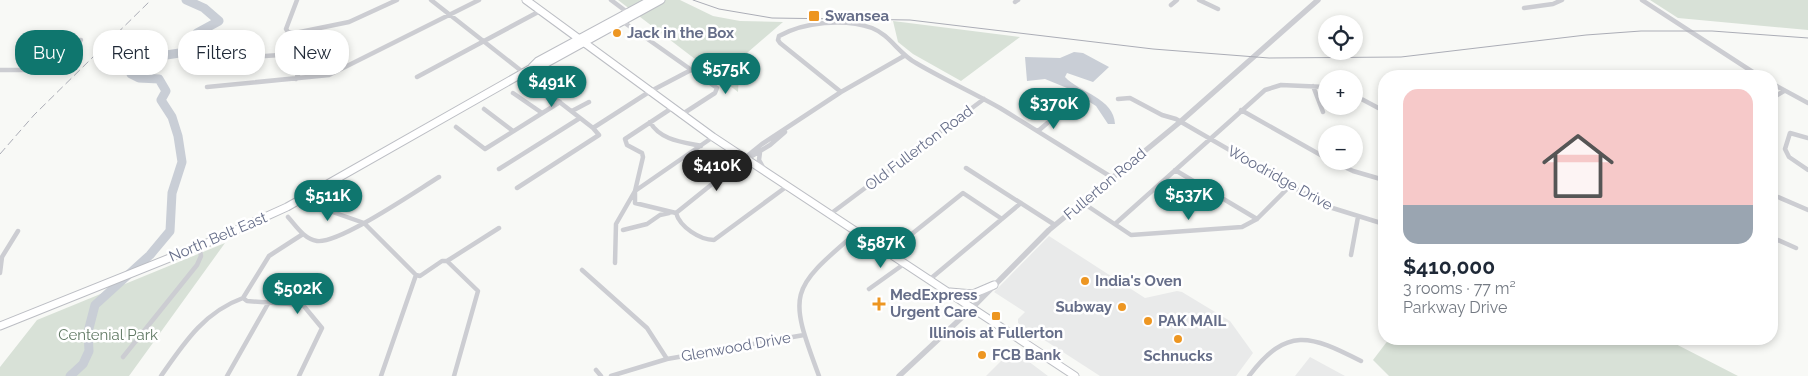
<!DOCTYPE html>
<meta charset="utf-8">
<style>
:root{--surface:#fff;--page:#f6f6f7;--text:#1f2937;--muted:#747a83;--line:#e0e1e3;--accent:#0f766e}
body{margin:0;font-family:Raleway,sans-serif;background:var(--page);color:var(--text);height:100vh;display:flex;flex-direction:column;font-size:19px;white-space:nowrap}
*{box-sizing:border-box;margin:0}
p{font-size:16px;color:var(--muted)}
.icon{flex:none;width:28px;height:28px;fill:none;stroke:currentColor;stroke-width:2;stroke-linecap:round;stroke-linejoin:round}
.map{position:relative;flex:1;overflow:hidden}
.side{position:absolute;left:1378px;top:70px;width:400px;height:275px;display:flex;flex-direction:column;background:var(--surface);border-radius:20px;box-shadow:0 2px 8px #0003}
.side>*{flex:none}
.top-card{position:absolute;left:15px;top:30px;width:475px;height:45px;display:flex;gap:10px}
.controls{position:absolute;left:1318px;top:15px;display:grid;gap:10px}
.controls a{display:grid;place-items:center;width:45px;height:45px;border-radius:50%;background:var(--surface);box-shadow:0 2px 8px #0003;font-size:25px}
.price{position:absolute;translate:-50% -42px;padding:0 11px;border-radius:18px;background:var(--accent);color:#fff;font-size:16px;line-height:32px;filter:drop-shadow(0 1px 2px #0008)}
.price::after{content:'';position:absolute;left:50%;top:30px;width:15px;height:11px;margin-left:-8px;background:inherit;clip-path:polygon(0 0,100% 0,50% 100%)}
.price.selected{background:#222;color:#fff}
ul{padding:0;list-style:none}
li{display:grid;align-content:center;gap:10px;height:265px;padding:0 25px}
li+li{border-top:1px solid var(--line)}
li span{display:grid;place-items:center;height:155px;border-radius:15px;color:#555}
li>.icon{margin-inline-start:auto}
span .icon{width:90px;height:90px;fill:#fffc;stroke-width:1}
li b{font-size:21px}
.chip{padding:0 18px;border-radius:20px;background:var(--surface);box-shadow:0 2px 8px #0003;font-size:18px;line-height:45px}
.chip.selected{background:var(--accent);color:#fff}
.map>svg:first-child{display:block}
.built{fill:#e9eaea}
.green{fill:#d8e1d7}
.water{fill:#c9ced6}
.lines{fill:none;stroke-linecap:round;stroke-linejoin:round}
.river{stroke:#c9ced6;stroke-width:9}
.primary-casing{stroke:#bcbec4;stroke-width:9}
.minor{stroke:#cccdd2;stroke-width:4.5}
.tertiary{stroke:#cccdd2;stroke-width:5.5}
.primary{stroke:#fff;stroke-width:7}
.tram{stroke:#abadb6;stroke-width:1}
.rail{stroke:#abadb6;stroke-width:1;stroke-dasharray:8 4;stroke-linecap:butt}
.poi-dot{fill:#ed9622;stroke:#fff;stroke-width:2}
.labels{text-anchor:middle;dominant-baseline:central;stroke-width:5;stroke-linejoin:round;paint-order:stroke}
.poi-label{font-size:15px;font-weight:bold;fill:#666e89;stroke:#fff;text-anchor:start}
.street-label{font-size:15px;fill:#666e89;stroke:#fff}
.park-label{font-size:15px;fill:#627a65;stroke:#fff}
</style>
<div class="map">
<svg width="1808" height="376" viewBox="0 0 1808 376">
<rect width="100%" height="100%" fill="#f8f9f6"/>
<!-- built -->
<path class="built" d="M1049,236l96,62 32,-7 5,1 48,29 23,32 -17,23h-136l-82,-53v-4l7,-7 -31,-20z
M1009,353l11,2 28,21h-62z
M1310,357l35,19h-50z"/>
<!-- green -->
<path class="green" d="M618,0h62l33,16 27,5 43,1 -43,37 -2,33z
M1650,0h158v30l-130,-12z
M893,21l127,16 -59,44 -48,-27 -15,-12z
M225,243l-96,133h-129v-9l37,-47z
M1389,339h277l72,37h-349l-16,-16z"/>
<!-- water -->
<path class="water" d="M1074,52l9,1 26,14 -16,15 -26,-9 -2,4c15,16 49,21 50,47h-7l-12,-18 -29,-18 -22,-9 -18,2 -2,-24 35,1z"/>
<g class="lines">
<!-- river -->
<path class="river" d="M70,376l13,-12 6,-13 -1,-19 7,-27 55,-50 20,-24 2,-38 10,-31 -4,-26 -6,-19 -11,-17 5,-9 -7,-12 -20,-1 -8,-4 21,-9 8,-9 26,-4 11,-19 22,-12 -15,-13 -18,-8"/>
<defs>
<path id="primary" d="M526,0l187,137 362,239
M532,67l6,-6 113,-61
M950,292l23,2 21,-9
M0,326l212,-85 75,-34 243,-138 13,-4 118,-65"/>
</defs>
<!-- primary casing -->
<use href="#primary" class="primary-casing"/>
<!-- minor -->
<path class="minor" d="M297,0l-11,29 2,3 7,1 54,-11 48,-22
M431,0l93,73
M611,0l16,12
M1199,0l19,9
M1642,0l117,76
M1015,2l3,-2
M1171,5l6,-5
M1524,8l29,-4 9,-4
M622,21l95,67 -2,5 -34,22
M55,41l26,-1
M205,60l105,-7
M0,70h51
M30,70l31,-35
M522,73l71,55
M417,77l123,-66
M296,79l10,-22 11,-11
M1771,83l37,20
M1313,86l10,26
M207,87l122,-12 150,-75
M841,92l-61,-49 -2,-3 1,-4c25,-14 65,-18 93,-8 18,7 27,26 44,35 27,16 56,29 84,45 38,23 75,47 113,70
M513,93l29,20
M1354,95l30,16
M554,96l18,-9
M1118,99l12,-1 32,17 14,4 150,87 58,18
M1771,99l13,-8
M672,108l-47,31 2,6 15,8 1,4 -8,34v12l41,10
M484,109l29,22
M1241,110l85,48
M572,111l17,-9
M650,122c10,18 32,20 51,24
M456,127l29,22 75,-47
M1038,131l33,-28
M1808,138l-18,-5 -5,16 4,8 19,13
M760,152l-1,8 5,9
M747,159l23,-14 15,-13
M1332,161l21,10 31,9
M966,168l89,57
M499,169l81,-51
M1175,170l82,49
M517,188l82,-53 -6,-7 56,-36 42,-22
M1771,194l37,16
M308,196l16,13 40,14 52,52 -35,101
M1083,203l48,32 111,-8 15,-8 33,-33
M676,213l86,-69 79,-52 63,-36
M676,213c4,14 24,27 38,27l72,-53
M829,215l155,-116
M288,217c8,9 16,22 29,24 22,3 99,-50 122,-64
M1115,224l150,-134 16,-5 45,2
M623,230l24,-6 13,-9 9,-2
M1771,237l25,11
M888,253l75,-60 39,26
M1351,255l7,-38
M447,261l31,30 -24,85
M615,263l1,-39 19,-33 78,-54
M582,270l65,58 20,31
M0,273l2,-16 16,-26
M416,275l4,1 22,-15h5l52,-33
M929,280l92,-77
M869,289l35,-25
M243,298l4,3 56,4 19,23 -23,48
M243,298l26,-42 34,-22
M123,357l74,-92 4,-9 -2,-10
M596,370l5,6
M161,376c23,-33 43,-64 82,-78
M227,376l42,-74
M611,376l56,-17 137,-24
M819,376c-31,-83 -30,-86 37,-143
M1249,376c38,-50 61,-41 112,-15"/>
<!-- tertiary -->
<path class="tertiary" d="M899,376l73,-68 77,-78 131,-108 138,-122"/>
<!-- primary -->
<use href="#primary" class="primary"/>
<!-- tram -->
<path class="tram" d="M693,0l26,9 53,9 138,2 243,29 116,9 132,-1 185,-22 55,-4h71l96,7"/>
<!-- rail -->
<path class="rail" d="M0,154l34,-39 117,-115"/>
</g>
<!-- markers -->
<g class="poi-dot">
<rect x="808" y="10" width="12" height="12" rx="2.5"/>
<circle cx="617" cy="33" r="5"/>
<circle cx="1085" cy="281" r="5"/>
<path d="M876.5 296.5h5v5h5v5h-5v5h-5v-5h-5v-5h5z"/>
<circle cx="1122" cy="307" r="5"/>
<rect x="991" y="311" width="10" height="10" rx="2.5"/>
<circle cx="1148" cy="321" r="5"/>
<circle cx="1178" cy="339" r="5"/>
<circle cx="982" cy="355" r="5"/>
</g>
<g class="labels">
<!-- poi labels -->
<g class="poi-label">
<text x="825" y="16">Swansea</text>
<text x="627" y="33">Jack in the Box</text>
<text x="1095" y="281">India's Oven</text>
<text x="890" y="295">MedExpress<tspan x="890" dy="17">Urgent Care</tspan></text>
<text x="1112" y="307" text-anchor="end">Subway</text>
<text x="1158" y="321">PAK MAIL</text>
<text x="996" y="333" text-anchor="middle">Illinois at Fullerton</text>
<text x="992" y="355">FCB Bank</text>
<text x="1178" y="356" text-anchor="middle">Schnucks</text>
</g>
<!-- street labels -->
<g class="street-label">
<text transform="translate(919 148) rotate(-37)">Old Fullerton Road</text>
<text transform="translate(1280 178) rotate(29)">Woodridge Drive</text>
<text transform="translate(1105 184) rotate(-40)">Fullerton Road</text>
<text transform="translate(218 237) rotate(-23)">North Belt East</text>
<text transform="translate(736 347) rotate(-10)">Glenwood Drive</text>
</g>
<!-- park labels -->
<g class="park-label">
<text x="108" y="335">Centenial Park</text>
</g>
</g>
</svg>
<div class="controls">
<a><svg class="icon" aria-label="locate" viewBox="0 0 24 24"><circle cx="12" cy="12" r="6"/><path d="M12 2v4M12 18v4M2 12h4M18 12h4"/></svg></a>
<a>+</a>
<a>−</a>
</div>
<b class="price" style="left:726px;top:95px">$575K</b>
<b class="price" style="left:552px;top:108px">$491K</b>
<b class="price" style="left:1054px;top:130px">$370K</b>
<b class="price selected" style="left:717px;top:192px">$410K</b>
<b class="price" style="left:1189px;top:221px">$537K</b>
<b class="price" style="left:328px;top:222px">$511K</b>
<b class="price" style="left:881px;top:269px">$587K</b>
<b class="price" style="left:298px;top:315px">$502K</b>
<div class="top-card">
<a class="chip selected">Buy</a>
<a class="chip">Rent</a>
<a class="chip">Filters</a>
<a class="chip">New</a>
</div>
<section class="side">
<ul>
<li><span style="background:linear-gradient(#f6c9c9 75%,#9aa5b1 0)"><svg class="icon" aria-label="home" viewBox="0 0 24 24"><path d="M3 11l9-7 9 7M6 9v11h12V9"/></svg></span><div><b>$410,000</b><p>3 rooms · 77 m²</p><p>Parkway Drive</p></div></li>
</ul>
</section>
</div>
